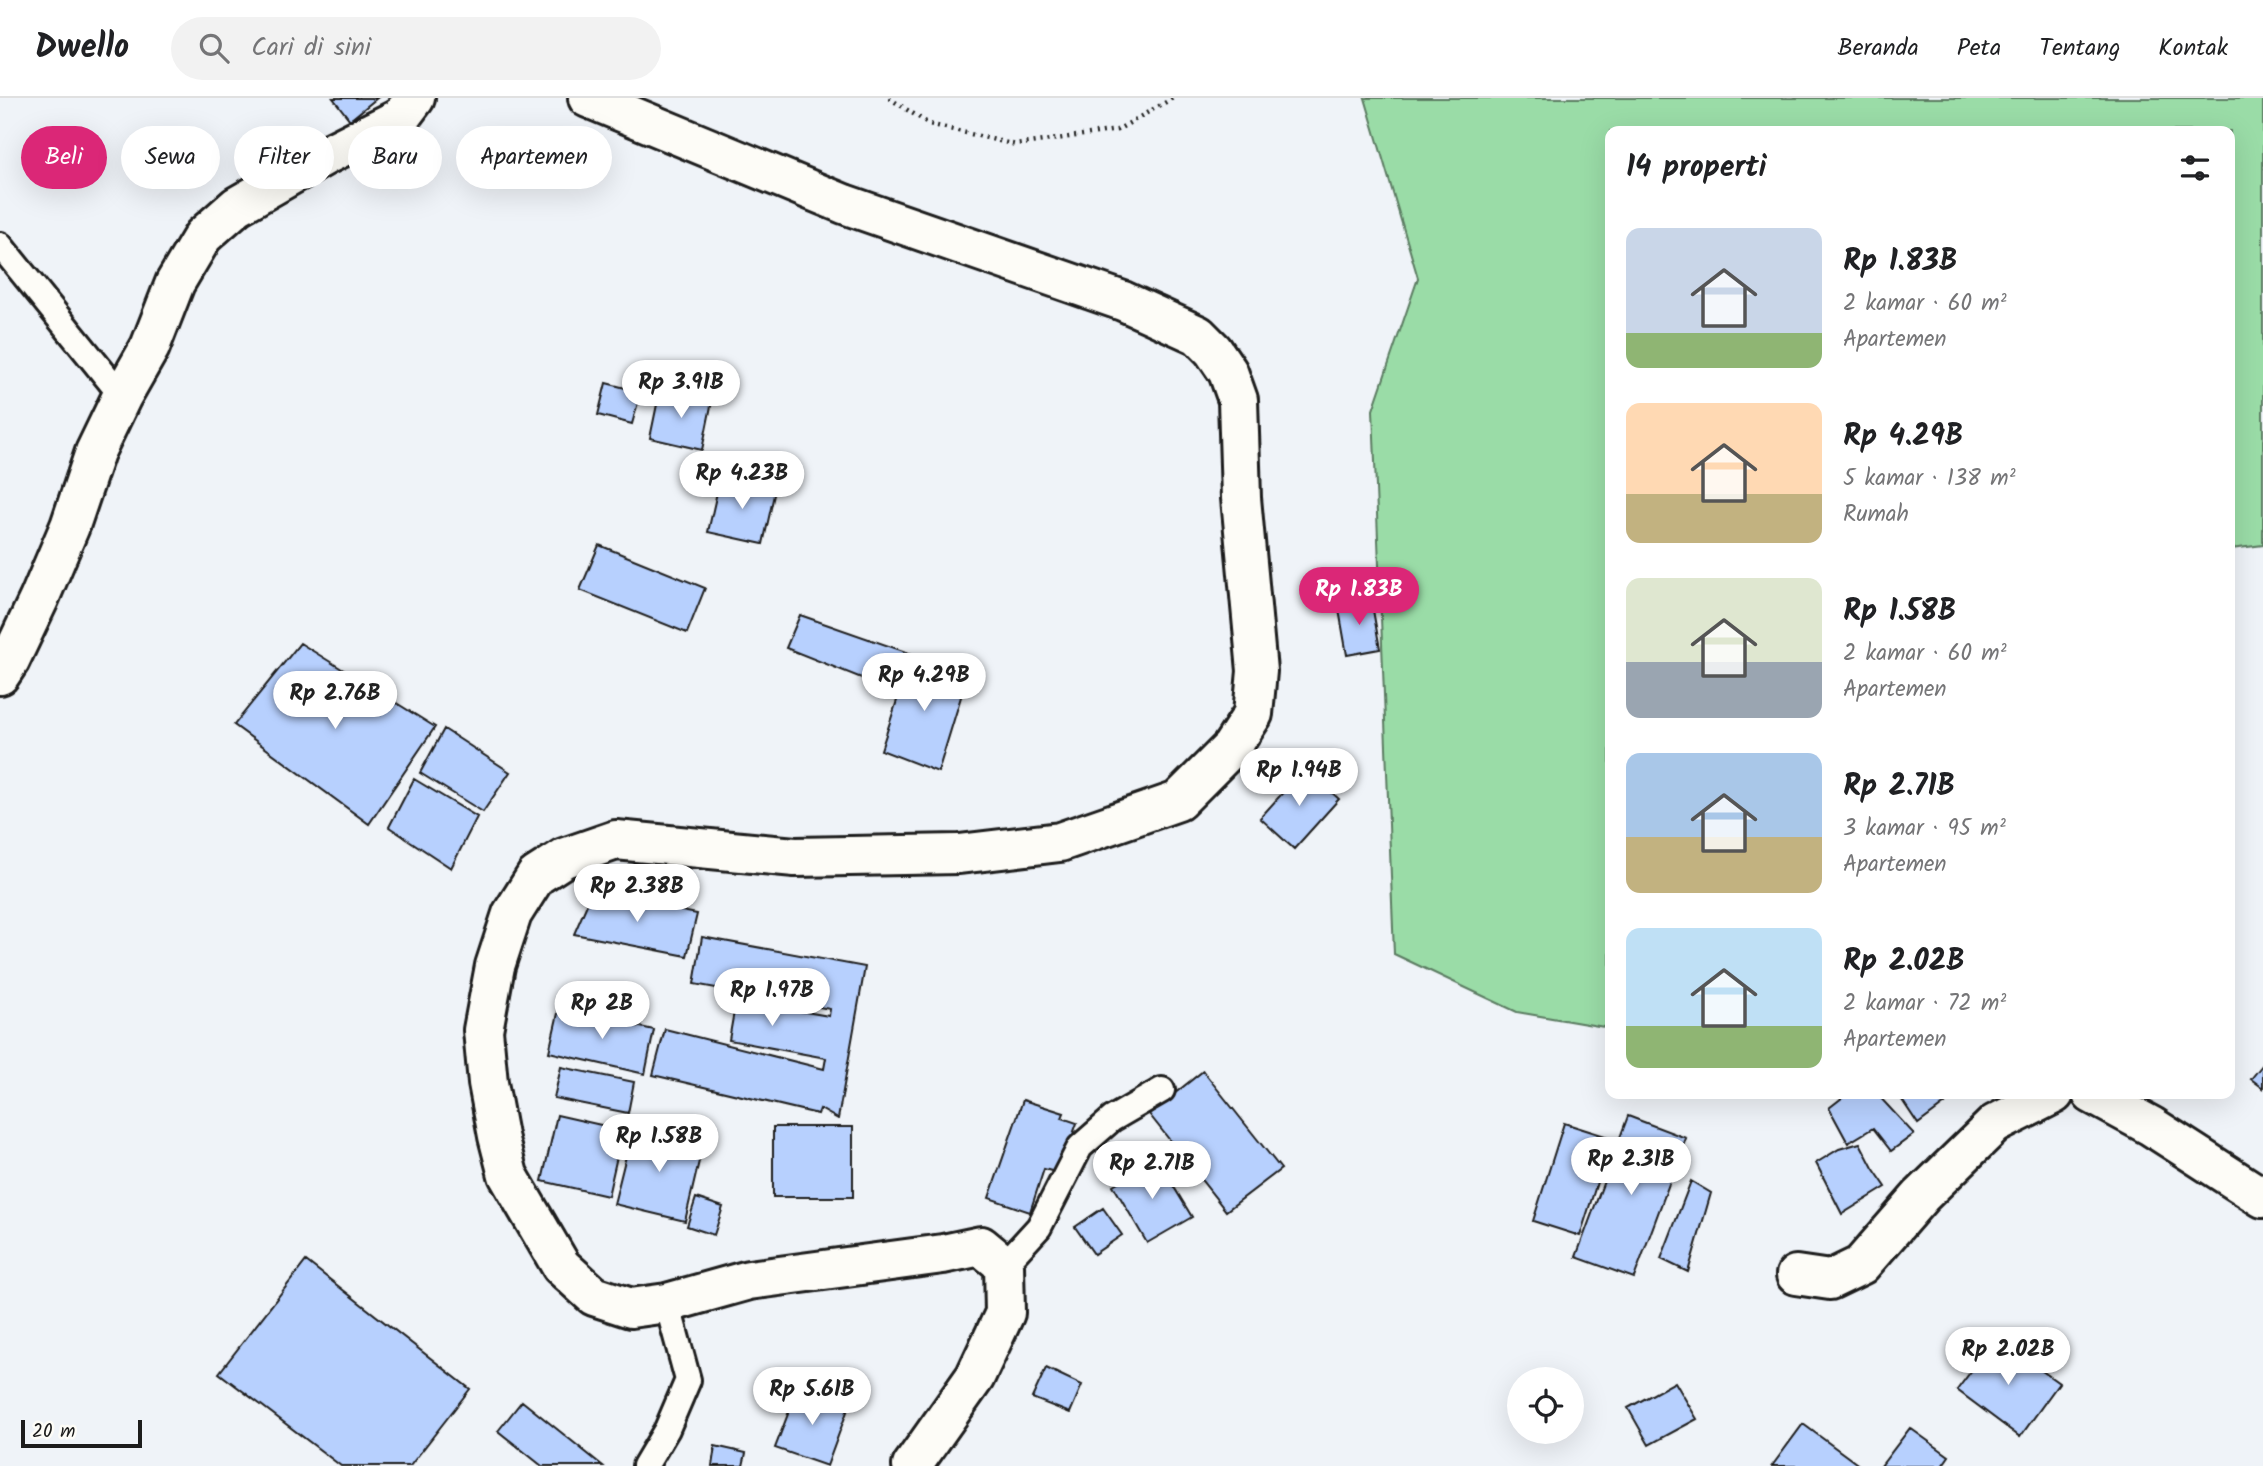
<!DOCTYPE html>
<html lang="id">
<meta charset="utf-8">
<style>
:root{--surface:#fff;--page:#f2f2f2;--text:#202124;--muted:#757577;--line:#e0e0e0;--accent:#db2777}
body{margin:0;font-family:Kalam,sans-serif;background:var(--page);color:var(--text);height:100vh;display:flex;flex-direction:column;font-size:26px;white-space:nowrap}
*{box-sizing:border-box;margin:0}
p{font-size:23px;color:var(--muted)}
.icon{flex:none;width:38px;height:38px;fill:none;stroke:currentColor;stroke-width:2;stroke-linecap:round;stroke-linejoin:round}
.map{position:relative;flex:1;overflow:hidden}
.details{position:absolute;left:1605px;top:28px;width:630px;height:973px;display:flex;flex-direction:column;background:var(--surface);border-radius:14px;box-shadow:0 7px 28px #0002}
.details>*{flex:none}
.top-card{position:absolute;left:21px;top:28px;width:665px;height:63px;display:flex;gap:14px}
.tools{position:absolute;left:1507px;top:1269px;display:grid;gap:14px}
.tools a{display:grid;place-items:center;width:77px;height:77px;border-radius:50%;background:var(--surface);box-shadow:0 7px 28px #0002;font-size:35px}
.scale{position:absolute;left:21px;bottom:18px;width:121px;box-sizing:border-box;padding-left:7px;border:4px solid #1c1c1c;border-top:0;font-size:19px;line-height:24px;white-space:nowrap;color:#1c1c1c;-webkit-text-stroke:5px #fdfcf7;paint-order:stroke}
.price{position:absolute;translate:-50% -60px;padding:0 16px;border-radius:24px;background:#fff;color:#222;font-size:23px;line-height:46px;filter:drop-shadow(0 2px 4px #0008)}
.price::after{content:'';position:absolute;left:50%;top:42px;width:21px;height:16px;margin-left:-10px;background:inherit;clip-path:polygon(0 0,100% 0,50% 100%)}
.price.selected{background:var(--accent);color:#fff}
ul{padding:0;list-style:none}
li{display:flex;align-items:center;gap:21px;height:175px;padding:0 21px}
li span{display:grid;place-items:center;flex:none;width:196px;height:140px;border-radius:14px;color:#555}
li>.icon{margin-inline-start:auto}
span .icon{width:84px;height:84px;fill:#fffc;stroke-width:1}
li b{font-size:30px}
h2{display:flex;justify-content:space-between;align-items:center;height:84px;padding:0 21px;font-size:30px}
.chip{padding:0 24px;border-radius:32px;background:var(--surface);box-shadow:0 7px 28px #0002;font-size:24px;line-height:63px}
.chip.selected{background:var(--accent);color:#fff}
header{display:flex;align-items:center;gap:42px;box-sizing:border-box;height:98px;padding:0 35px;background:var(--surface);border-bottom:2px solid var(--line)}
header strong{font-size:33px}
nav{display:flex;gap:38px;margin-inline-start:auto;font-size:24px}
.search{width:490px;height:63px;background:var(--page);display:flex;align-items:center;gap:18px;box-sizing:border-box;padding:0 24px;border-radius:38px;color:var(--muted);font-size:26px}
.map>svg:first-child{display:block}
.green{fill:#9adca7;stroke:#5b7c62;stroke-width:2}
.building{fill:#b7d0fe;stroke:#1c1c1c;stroke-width:2}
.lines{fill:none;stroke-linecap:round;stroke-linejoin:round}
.service-casing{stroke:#1c1c1c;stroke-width:30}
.minor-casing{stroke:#1c1c1c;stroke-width:44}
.path{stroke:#1c1c1c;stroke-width:4.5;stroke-dasharray:2 5;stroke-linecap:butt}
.service{stroke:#fdfcf7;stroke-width:24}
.minor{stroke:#fdfcf7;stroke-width:38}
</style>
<header>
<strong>Dwello</strong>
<div class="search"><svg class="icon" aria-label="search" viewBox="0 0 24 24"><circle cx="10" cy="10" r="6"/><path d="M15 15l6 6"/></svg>Cari di sini</div>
<nav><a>Beranda</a><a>Peta</a><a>Tentang</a><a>Kontak</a></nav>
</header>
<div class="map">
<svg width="2263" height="1368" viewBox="0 0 2263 1368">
<rect width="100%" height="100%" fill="#eff3f8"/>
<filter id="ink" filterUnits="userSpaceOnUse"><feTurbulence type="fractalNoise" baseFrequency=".0143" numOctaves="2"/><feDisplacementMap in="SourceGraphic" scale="14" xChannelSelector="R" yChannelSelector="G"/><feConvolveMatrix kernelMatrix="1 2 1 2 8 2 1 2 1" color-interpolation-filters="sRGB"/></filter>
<g filter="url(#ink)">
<!-- green -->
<path class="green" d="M1365,0h898v447l-33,4v-418h-620v897l-93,-16 -123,-58 -21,-544 45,-132z"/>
<!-- building -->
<path class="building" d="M333,0h44l-27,22z
M606,285l35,9 -9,32 -34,-9z
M660,292l52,11 -10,49 -52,-12z
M720,381l55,11 -12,54 -55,-12z
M599,447l106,43 -18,45 -107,-43z
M1371,501l9,50 -33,6 -9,-51z
M800,517l112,39 -13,39 -113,-45z
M300,545l135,84 -66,97 -135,-99z
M912,556l55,23 -29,95 -57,-22z
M444,631l66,43 -27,40 -63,-39z
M1305,670l34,31 -45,50 -34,-31z
M414,681l63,38 -26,51 -62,-41z
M592,795l105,21 -10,42 -113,-22z
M702,839l163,30 -27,152 -18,-10 -2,5 -165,-39 12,-46 159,40 2,-11 -97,-18 7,-40 93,16 1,-7 -136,-25z
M559,911l95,21 -9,44 -96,-22z
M2263,966v24l-12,-9z
M561,969l73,15 -6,31 -74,-15z
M1203,973l78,98 -55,42 -77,-97z
M1847,996h30l37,40 -23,17 -18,-23 -25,15 -19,-35z
M1898,996h40l7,10 -27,20z
M1023,1002l41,13 -2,5 15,5 -18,50 -15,-4 -14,43 -41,-14z
M557,1017l66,15 -15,66 -66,-15z
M1628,1018l58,22 -52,140 -58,-21z
M1564,1025l47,15 -31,98 -47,-15z
M773,1029h80v70h-80z
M633,1030l70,16 -18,77 -71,-17z
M1860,1045l13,25 13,19 -44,27 -26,-51 23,-14z
M1157,1061l35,58 -45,26 -34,-58z
M1691,1083l20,12 -23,79 -27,-13z
M696,1100l27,9 -9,28 -27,-9z
M1103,1110l19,27 -28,19 -19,-27z
M306,1163l164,128 -60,77h-69l-122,-93z
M1996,1240l63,45 -39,54 -63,-47z
M1046,1270l36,17 -12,28 -38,-15z
M1675,1284l22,37 -48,26 -21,-37z
M798,1290l51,18 -22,60 -52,-18z
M522,1303l81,65h-61l-44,-35z
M1803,1326l57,42h-88z
M1910,1330l39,28 -7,10h-61z
M715,1348l31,7 -3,13h-31z"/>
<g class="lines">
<defs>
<path id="service" d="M0,147l122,151
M1004,1167l35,-38 41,-80 32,-28 50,-29
M645,1368l22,-37 21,-49 -21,-77"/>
<path id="minor" d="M588,0l256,106 279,97 75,34 15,15 15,22 10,28 3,98 16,173 -4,43 -22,34 -53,53 -118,41 -101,12 -164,3 -179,-17 -52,18 -28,18 -24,38 -17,52 -12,64 5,53 10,53 10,39 53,91 33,30 37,12 36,-5 82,-23 194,-26 38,-8 23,19 1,48 -30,64 -63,89
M0,577l10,-15 29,-61 31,-73 25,-74 27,-56 28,-49 25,-64 28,-47 34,-30 89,-51 74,-37 15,-20
M2092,996l59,32 112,72
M1796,1177l34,5 31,-15 60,-69 74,-72 59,-30"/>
</defs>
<!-- service casing -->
<use href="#service" class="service-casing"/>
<!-- minor casing -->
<use href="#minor" class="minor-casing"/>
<!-- path -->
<path class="path" d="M889,0l40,26 87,21 101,-15 56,-32"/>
<!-- service -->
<use href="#service" class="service"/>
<!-- minor -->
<use href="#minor" class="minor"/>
</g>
</g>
</svg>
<div class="tools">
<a><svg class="icon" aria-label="locate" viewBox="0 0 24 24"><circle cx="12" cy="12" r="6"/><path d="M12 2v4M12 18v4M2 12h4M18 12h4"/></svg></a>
</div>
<div class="scale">20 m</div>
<b class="price" style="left:681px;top:322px">Rp 3.91B</b>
<b class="price" style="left:742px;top:413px">Rp 4.23B</b>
<b class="price selected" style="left:1359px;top:529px">Rp 1.83B</b>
<b class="price" style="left:924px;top:615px">Rp 4.29B</b>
<b class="price" style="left:335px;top:633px">Rp 2.76B</b>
<b class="price" style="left:1299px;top:710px">Rp 1.94B</b>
<b class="price" style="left:637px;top:826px">Rp 2.38B</b>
<b class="price" style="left:772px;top:930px">Rp 1.97B</b>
<b class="price" style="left:602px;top:943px">Rp 2B</b>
<b class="price" style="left:659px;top:1076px">Rp 1.58B</b>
<b class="price" style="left:1631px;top:1099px">Rp 2.31B</b>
<b class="price" style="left:1152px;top:1103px">Rp 2.71B</b>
<b class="price" style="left:2008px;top:1289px">Rp 2.02B</b>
<b class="price" style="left:812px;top:1329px">Rp 5.61B</b>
<div class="top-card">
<a class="chip selected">Beli</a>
<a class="chip">Sewa</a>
<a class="chip">Filter</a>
<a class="chip">Baru</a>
<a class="chip">Apartemen</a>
</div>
<section class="details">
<h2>14 properti<svg class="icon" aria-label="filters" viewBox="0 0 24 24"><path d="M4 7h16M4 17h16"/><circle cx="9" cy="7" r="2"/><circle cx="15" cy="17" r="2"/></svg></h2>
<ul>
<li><span style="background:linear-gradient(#c9d6e8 75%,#8fb573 0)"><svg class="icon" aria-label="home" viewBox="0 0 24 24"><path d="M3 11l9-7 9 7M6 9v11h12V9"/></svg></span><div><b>Rp 1.83B</b><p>2 kamar · 60 m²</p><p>Apartemen</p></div></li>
<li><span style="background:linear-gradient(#ffd9b3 65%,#c2b280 0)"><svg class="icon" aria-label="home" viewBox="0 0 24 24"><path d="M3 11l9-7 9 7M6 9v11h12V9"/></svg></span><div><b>Rp 4.29B</b><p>5 kamar · 138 m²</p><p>Rumah</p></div></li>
<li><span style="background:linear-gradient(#dfe7d0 60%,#9aa5b1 0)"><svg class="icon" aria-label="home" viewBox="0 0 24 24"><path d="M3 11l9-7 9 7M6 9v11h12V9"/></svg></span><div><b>Rp 1.58B</b><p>2 kamar · 60 m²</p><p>Apartemen</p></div></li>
<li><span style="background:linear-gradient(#a9c7e8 60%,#c2b280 0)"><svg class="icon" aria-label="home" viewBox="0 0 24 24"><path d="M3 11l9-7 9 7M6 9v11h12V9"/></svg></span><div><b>Rp 2.71B</b><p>3 kamar · 95 m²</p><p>Apartemen</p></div></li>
<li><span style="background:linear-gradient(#bfe0f5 70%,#8fb573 0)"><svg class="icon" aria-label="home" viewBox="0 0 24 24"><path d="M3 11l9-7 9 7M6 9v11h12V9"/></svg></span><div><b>Rp 2.02B</b><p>2 kamar · 72 m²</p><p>Apartemen</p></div></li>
</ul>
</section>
</div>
